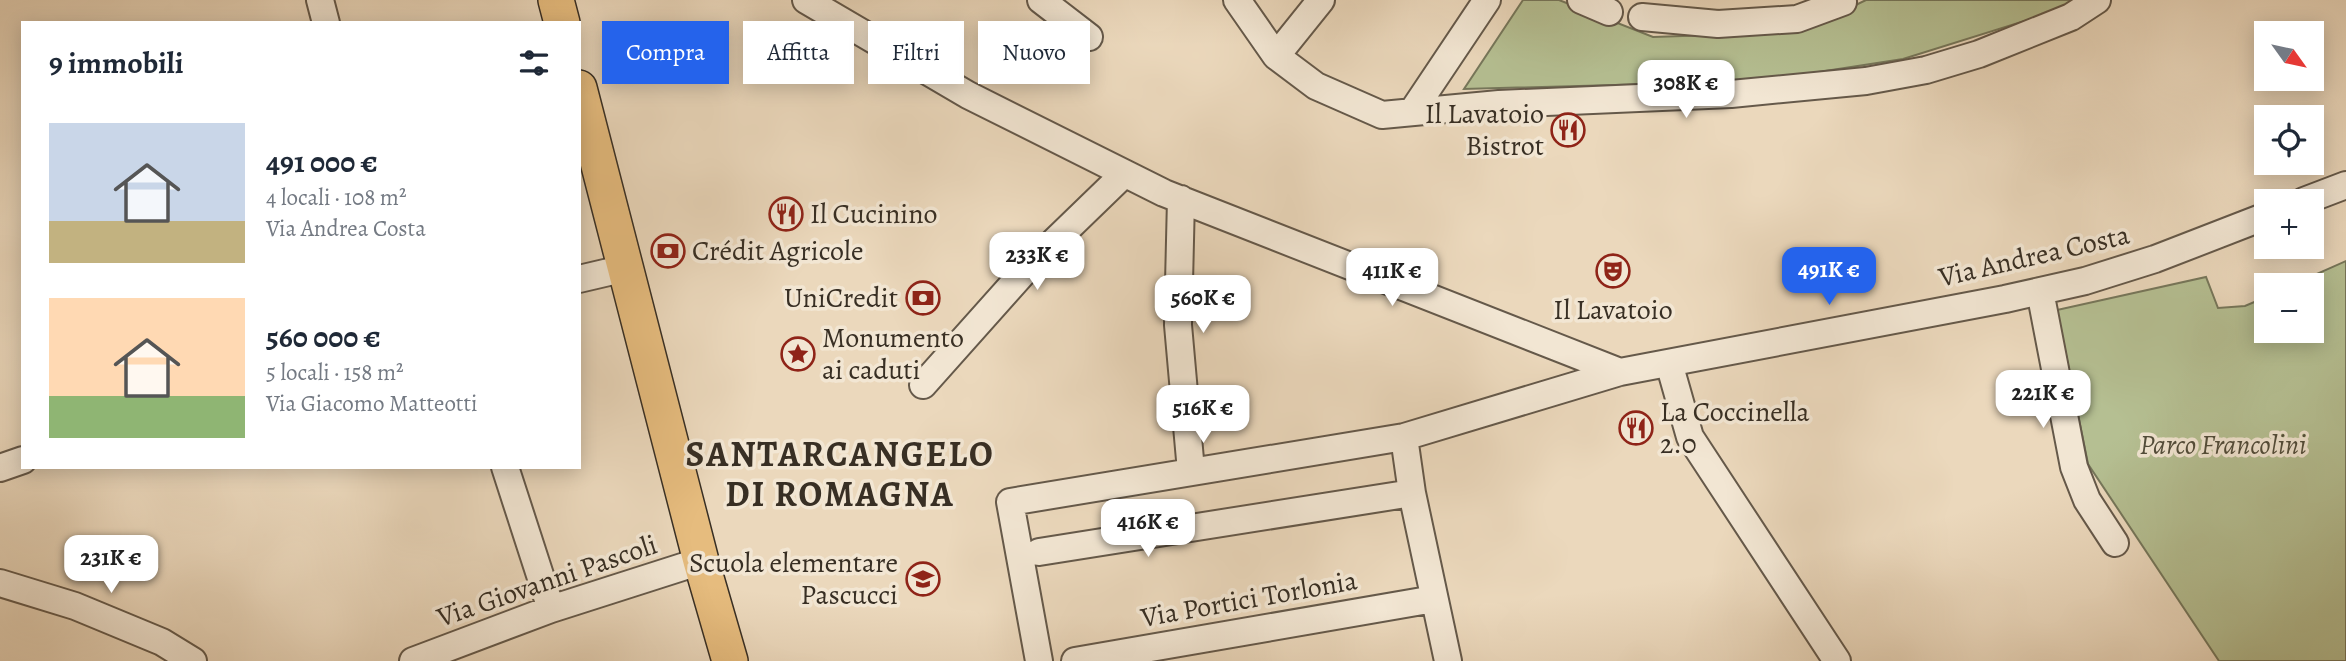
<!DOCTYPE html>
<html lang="it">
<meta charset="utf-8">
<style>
:root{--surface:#fff;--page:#f2f2f3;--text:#1f2937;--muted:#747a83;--accent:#2563eb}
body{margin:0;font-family:Alegreya,serif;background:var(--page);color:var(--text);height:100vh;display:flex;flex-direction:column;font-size:26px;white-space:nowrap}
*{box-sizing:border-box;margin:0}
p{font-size:23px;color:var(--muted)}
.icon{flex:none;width:38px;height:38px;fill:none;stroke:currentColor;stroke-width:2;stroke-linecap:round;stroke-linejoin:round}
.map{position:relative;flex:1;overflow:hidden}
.side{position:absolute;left:21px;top:21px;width:560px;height:448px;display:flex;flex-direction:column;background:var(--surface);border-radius:0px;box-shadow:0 4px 18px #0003}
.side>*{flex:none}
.guide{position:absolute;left:602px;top:21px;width:665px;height:63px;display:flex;gap:14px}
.needle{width:46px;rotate:123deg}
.tools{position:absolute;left:2254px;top:21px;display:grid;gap:14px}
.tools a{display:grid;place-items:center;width:70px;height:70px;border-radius:0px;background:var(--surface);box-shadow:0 4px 18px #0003;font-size:35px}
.price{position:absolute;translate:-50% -60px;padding:0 16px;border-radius:14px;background:#fff;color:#222;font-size:23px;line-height:46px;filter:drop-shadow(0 2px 4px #0008)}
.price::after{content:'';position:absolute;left:50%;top:42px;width:21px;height:16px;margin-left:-10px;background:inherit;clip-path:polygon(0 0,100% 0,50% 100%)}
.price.on{background:var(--accent);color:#fff}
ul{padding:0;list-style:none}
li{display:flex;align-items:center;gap:21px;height:175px;padding:0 28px}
li span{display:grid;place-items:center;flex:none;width:196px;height:140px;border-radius:0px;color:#555}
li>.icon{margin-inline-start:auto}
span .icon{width:84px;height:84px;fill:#fffc;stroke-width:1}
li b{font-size:30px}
h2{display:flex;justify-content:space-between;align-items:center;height:84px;padding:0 28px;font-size:30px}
.pill{padding:0 24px;border-radius:0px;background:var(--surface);box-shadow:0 4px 18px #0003;font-size:24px;line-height:63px}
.pill.on{background:var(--accent);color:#fff}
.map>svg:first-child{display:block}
.green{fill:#b5bf92;stroke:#76775b;stroke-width:2}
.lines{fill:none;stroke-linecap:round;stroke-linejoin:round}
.minor-casing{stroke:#65594a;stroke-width:30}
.major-casing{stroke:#382f24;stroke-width:38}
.minor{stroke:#f2e6d3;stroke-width:26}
.major{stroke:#e6bc7e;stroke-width:35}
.labels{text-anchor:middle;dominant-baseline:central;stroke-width:7;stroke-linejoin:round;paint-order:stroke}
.poi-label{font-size:28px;fill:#382f24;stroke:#f2e6d3;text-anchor:start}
.street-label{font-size:28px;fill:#382f24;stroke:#f2e6d3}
.park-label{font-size:28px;font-style:italic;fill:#514c3a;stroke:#f2e6d3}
.district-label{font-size:35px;font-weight:bold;letter-spacing:2px;fill:#382f24;stroke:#f2e6d3}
</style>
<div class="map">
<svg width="2346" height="661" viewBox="0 0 2346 661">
<rect width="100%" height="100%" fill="#ebd8bc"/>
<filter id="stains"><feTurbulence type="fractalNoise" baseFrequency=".00286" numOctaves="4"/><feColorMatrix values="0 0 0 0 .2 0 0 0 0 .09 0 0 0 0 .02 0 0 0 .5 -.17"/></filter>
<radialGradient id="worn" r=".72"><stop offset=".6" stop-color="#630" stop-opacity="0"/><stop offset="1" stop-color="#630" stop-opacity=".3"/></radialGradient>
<!-- green -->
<path class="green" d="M1523,0h36l94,37 147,-5 66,-32h209l4,4 -176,55 -142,22 -297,8z
M2346,261v400h-127l-131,-197 -31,-154 149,-33 12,31 27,-2 21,-9v34h46v-46h-20z"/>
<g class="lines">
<defs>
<path id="minor" d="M320,0l6,23
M806,0l162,95 196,98 456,179
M1041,0l48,37
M1237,0l39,56 40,30 66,29 117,-11 232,-10 135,-13 60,-11 53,-16 92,-37 26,-17
M1581,0l28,12
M1642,17l76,7 79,-5 46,-17
M1276,56l45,-56
M1412,112l75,-112
M1181,199l-3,126 13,146
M2304,201l42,-16
M579,279l47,-11
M2040,291l34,176 13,33 28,43
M1669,363l21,74 147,224
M923,385l107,-120 94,-91
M1404,437l8,56 36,168
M505,467l46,142
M0,468l23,-8
M1039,552l373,-59
M0,583l75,23 87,36 31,19
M413,661l138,-52 150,-48
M1039,661l-29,-159 394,-65 216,-65 385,-73 80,-18 70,-22 111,-43
M1075,661l359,-62"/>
<path id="major" d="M556,0l6,23
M579,88l122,473 29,100"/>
</defs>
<!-- minor casing -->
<use href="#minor" class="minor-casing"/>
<!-- major casing -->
<use href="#major" class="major-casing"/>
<!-- minor -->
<use href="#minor" class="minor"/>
<!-- major -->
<use href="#major" class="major"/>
</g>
<!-- icons -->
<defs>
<symbol id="restaurant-ring" viewBox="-11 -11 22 22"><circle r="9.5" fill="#f2e6d3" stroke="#8f2418" stroke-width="1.5"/><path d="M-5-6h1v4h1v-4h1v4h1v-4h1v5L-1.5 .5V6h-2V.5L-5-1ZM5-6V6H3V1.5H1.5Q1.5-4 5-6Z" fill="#8f2418"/></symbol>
<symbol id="bank-ring" viewBox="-11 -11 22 22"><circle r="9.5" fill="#f2e6d3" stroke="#8f2418" stroke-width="1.5"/><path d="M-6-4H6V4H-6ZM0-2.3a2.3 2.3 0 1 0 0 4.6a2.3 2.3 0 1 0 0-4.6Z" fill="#8f2418"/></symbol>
<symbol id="theatre-ring" viewBox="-11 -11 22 22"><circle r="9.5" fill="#f2e6d3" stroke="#8f2418" stroke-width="1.5"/><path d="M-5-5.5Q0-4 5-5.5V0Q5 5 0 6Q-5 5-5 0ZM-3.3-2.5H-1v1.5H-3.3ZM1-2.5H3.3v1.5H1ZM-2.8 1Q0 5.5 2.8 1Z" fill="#8f2418"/></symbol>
<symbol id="sight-ring" viewBox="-11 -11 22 22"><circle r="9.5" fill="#f2e6d3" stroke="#8f2418" stroke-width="1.5"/><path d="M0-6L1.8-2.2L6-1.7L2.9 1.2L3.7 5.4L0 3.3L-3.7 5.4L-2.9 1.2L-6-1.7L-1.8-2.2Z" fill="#8f2418"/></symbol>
<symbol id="school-ring" viewBox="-11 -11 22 22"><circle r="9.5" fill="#f2e6d3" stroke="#8f2418" stroke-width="1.5"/><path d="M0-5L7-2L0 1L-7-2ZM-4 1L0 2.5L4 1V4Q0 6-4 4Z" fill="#8f2418"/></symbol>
</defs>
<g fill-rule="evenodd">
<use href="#restaurant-ring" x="1549" y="111" width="38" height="38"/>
<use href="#restaurant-ring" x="767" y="195" width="38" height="38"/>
<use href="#bank-ring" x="649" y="232" width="38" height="38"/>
<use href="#theatre-ring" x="1594" y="252" width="38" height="38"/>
<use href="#bank-ring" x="904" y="279" width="38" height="38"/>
<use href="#sight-ring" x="779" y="335" width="38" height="38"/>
<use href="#restaurant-ring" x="1617" y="409" width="38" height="38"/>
<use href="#school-ring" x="904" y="560" width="38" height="38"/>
</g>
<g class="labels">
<!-- poi labels -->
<g class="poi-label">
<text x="1544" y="114" text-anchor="end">Il Lavatoio<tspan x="1544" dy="32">Bistrot</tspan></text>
<text x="810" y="214">Il Cucinino</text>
<text x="692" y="251">Crédit Agricole</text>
<text x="898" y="298" text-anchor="end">UniCredit</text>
<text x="1613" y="310" text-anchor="middle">Il Lavatoio</text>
<text x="822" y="338">Monumento<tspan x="822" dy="32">ai caduti</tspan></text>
<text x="1660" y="412">La Coccinella<tspan x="1660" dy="32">2.0</tspan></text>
<text x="898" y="563" text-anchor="end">Scuola elementare<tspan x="898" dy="32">Pascucci</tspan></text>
</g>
<!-- street labels -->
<g class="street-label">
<text transform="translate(2034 256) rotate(-13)">Via Andrea Costa</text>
<text transform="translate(547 581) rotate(-19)">Via Giovanni Pascoli</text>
<text transform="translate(1249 599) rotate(-10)">Via Portici Torlonia</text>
</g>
<!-- park labels -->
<g class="park-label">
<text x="2223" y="445">Parco Francolini</text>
</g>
<!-- district labels -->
<g class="district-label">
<text x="840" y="454">SANTARCANGELO<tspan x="840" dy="40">DI ROMAGNA</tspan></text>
</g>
</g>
<rect width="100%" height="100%" filter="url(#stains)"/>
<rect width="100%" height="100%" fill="url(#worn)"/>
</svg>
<div class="tools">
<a><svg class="needle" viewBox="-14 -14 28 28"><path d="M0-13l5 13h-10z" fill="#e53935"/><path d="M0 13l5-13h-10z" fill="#747a83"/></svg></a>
<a><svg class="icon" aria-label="locate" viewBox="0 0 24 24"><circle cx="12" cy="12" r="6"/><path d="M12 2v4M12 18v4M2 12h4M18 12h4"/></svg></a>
<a>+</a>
<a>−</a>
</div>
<b class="price" style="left:1686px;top:120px">308K €</b>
<b class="price" style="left:1037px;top:292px">233K €</b>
<b class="price on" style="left:1829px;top:307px">491K €</b>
<b class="price" style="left:1392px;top:308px">411K €</b>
<b class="price" style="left:1203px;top:335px">560K €</b>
<b class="price" style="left:2043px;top:430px">221K €</b>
<b class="price" style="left:1203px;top:445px">516K €</b>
<b class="price" style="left:1148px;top:559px">416K €</b>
<b class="price" style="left:111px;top:595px">231K €</b>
<div class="guide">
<a class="pill on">Compra</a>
<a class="pill">Affitta</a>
<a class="pill">Filtri</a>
<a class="pill">Nuovo</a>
</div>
<section class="side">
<h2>9 immobili<svg class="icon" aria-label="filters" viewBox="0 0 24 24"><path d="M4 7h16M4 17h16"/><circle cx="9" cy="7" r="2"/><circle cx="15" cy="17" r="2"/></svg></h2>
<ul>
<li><span style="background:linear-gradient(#c9d6e8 70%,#c2b280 0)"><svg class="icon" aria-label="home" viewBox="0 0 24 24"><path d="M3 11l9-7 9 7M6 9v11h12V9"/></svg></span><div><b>491 000 €</b><p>4 locali · 108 m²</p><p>Via Andrea Costa</p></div></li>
<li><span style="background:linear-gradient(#ffd9b3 70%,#8fb573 0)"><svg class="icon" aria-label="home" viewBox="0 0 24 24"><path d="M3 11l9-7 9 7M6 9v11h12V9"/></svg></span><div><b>560 000 €</b><p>5 locali · 158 m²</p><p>Via Giacomo Matteotti</p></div></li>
</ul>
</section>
</div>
